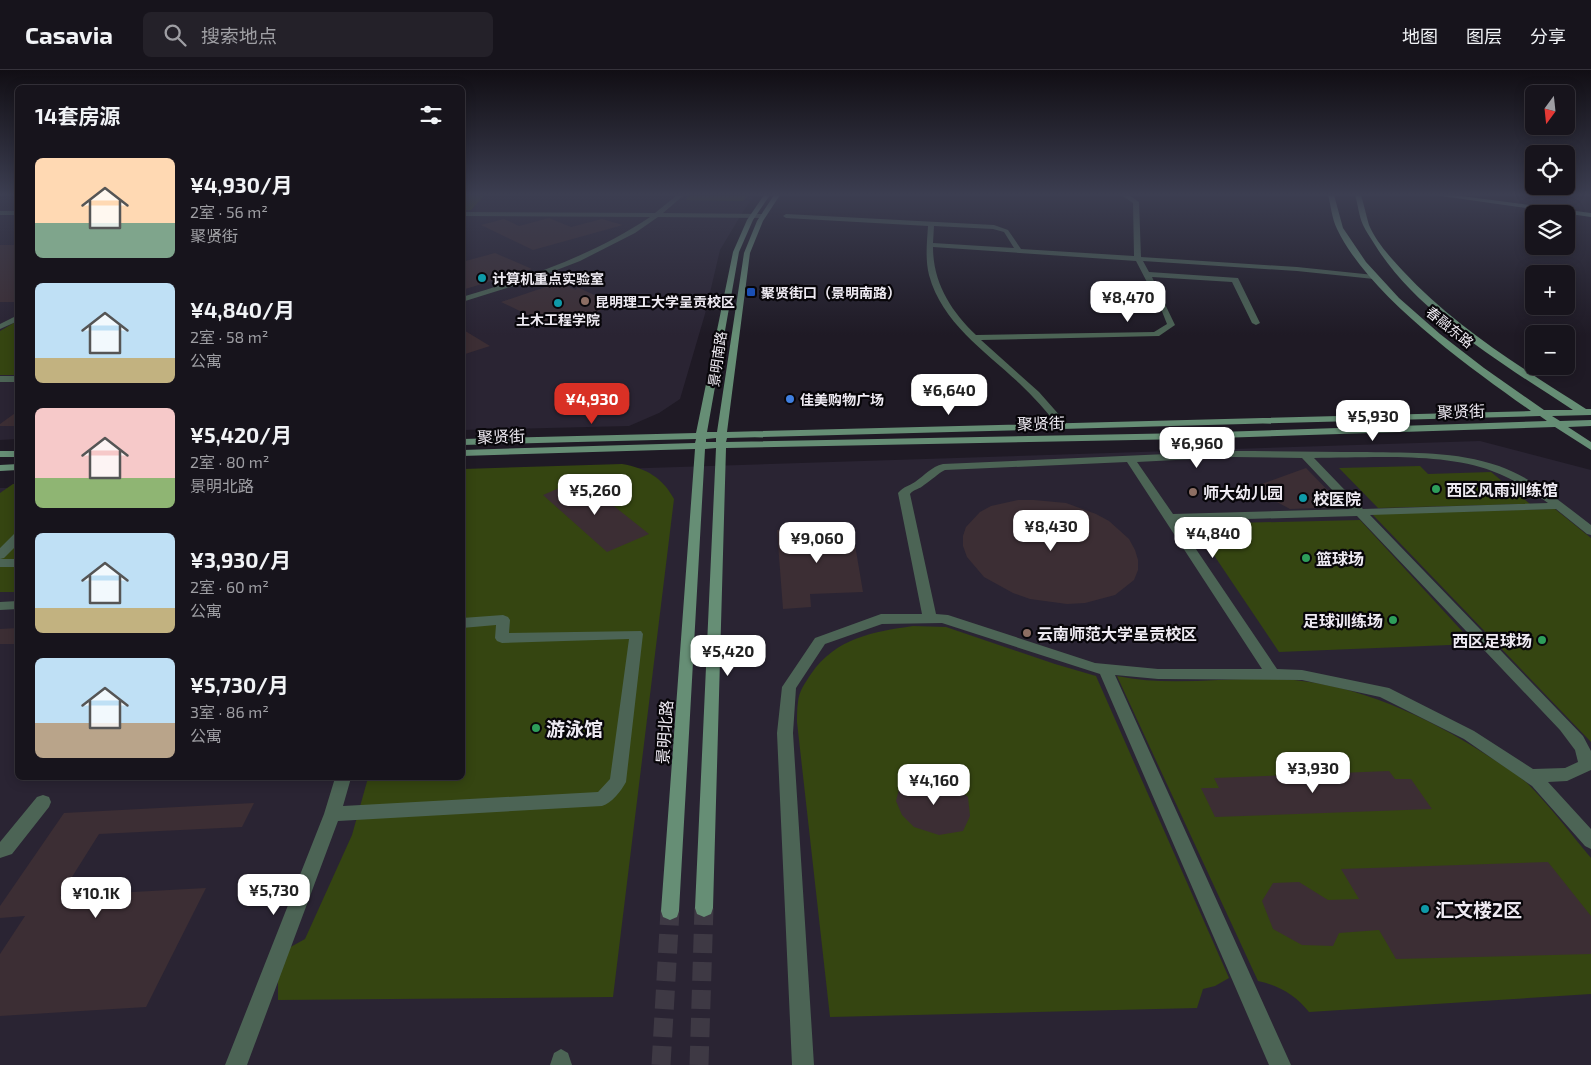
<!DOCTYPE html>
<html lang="zh">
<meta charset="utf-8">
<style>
:root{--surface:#17141c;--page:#242129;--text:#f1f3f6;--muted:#9e9ea3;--line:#36333b;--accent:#d93025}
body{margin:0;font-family:"Exo 2","Noto Sans SC",sans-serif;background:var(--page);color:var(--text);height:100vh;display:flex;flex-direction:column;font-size:19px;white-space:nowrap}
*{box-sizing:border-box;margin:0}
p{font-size:16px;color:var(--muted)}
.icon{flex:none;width:28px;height:28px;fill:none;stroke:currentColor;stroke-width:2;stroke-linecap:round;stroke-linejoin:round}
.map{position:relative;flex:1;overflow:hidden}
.panel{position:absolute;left:15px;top:15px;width:450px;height:695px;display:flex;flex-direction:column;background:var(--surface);border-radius:8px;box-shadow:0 2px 12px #0003,0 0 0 1px var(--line)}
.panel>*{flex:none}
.needle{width:32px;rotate:195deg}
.controls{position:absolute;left:1525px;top:15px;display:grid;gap:10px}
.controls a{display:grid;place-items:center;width:50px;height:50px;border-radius:8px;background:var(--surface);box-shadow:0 2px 12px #0003,0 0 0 1px var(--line);font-size:25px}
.price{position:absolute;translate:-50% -42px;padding:0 11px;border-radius:10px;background:#fff;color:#222;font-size:16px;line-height:32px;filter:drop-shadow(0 1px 2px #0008)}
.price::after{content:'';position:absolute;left:50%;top:30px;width:15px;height:11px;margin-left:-8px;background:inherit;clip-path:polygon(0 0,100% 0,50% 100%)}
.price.selected{background:var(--accent);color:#fff}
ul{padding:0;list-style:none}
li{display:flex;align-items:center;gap:15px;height:125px;padding:0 20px}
li span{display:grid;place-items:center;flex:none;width:140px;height:100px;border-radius:8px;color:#555}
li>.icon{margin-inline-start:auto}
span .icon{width:60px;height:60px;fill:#fffc;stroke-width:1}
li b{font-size:21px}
h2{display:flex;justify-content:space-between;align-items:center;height:60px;padding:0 20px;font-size:21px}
header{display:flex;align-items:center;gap:30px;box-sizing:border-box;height:70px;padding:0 25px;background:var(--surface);border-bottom:1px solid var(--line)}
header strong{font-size:24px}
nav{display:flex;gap:28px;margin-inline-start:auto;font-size:18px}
.search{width:350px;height:45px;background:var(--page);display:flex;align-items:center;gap:12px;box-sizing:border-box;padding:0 18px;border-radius:8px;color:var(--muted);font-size:19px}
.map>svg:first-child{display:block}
.education{fill:#2a2433}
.green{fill:#354511}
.forest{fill:#3b4c11}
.building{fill:#3c2e34}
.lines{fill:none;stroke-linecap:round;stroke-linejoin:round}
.secondary-tunnel{stroke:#3e3944;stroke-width:19;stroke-dasharray:19 9;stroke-linecap:butt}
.street{fill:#4c6455;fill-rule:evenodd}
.secondary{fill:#668e75;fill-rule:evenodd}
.culture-dot{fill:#0f9aa8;stroke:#08060a;stroke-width:2}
.transit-dot{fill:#1a4fb4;stroke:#08060a;stroke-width:2}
.education-dot{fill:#8d6e63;stroke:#08060a;stroke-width:2}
.shop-dot{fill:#3f7fe0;stroke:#08060a;stroke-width:2}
.leisure-dot{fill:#2e9e5b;stroke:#08060a;stroke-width:2}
.labels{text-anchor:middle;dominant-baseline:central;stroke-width:4.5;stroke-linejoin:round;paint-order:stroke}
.far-poi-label{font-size:14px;font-weight:bold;fill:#eeeaf2;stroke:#08060a;text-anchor:start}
.far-street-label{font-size:14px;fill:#eeeaf2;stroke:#08060a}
.street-label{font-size:16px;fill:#eeeaf2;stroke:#08060a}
.poi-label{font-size:16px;font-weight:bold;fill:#eeeaf2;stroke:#08060a;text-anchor:start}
.near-poi-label{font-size:19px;font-weight:bold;fill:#eeeaf2;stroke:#08060a;text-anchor:start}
</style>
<header>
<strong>Casavia</strong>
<div class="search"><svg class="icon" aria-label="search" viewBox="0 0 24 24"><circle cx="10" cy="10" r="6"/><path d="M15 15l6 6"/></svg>搜索地点</div>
<nav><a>地图</a><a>图层</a><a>分享</a></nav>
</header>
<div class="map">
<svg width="1591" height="995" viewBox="0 0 1591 995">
<rect width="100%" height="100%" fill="#1f1a25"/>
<!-- education -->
<path class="education" d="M9,125h8v244l-17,1v-241z
M462,125h293l-11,15 -24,40 -15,64 -25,85 -21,14 -30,13 -166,4z
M1480,371l111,29v595h-1591v-577h17l1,290h444l1,-304z"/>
<!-- green -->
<path class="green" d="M463,125h22l-14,15h-8z
M17,251v54h-17v-44z
M622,394c24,4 41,14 52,35l-61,498 -335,3v-46l27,-15 47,-104 16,-57h94l1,-309z
M1420,396l8,8 63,-2 39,32 -152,4 -39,-40z
M13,414h4v108h-17v-99z
M1555,439l36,29v204l-219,-228z
M1360,450l114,124 -195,8 -86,-128z
M913,556l33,1 109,37 41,12 133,302 -14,8 -12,3 -6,19 -367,9 -33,-295c0,-7 0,-13 1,-20 1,-11 7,-19 13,-28 25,-36 61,-42 102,-48z
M1117,606c62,13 123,-3 185,5 68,8 137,42 194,80 10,7 22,14 31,22 23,23 43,50 64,75v136l-282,18c-14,-17 -29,-26 -51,-31z"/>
<!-- forest -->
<path class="forest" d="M689,125h59l-5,6 -57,-1z"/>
<!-- building -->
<path class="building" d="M549,148l22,9 31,-8 21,6 -90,25 -52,-25 23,-6 15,7z
M0,175h18v57h-18z
M495,183l37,16 -70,21v-28z
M560,212l16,8 1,-3 39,18 -63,22 -52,-25z
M462,259l28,17 -28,9z
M18,341v15h-18v-2z
M1306,398l38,39 -54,2 -39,-21z
M580,409l69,55 -42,18 -64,-57z
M1018,430h16l32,3 30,11 13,7 20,18 6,11 3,10v10l-4,10 -19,15 -30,8 -18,1 -37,-5 -17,-6 -29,-16 -17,-20 -4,-11v-10l3,-9 14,-15 11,-6z
M852,457l11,65 -53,2 1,13 -28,2 -6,-79z
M18,558v16h-18v-15z
M1389,701l6,8h16l21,30 -217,8 -14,-29h18l-5,-10z
M906,707l43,4 19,16 2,19 -7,15 -24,4 -25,-8 -12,-12 -6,-14 3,-12z
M254,733l-12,24 -143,7 -39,62 146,-8 -60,119 -146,9v-62l25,-38 -25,2v-12l64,-93z
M1548,792l43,54v38l-195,5 -17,-29 -40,3 -6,13 -31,-1 -29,-16 -11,-28 11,-18 26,-1 29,18 31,-1 -18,-30z"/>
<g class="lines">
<!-- secondary-tunnel -->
<path class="secondary-tunnel" d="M661,995l9,-154
M699,995l5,-157"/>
<!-- street -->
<path class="street" d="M677,125h7l-21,18 100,1 3,2 -3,2 -105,-1 -23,16 -55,28 -57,22 -61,19v-5c66,-20 130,-41 188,-80l-188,-1v-4l193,1z
M1121,125h8l10,7 2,55 156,10 77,8 4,2 -4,2 -77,-8 -154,-10 6,11 89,6 22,45 -4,2 -4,-2 -20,-41 -80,-5 23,48 -16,11 -178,4 58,52 30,34 -5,3 -4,-1c-13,-16 -26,-31 -41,-45 -34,-32 -77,-60 -90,-108 -4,-16 -2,-33 -1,-49l-142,-8 -3,-2 3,-2 208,11 14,5 13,19 113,7 -1,-53zM934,156l59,3 11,3 10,16 -81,-5zM933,177l203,14 25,48 6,15 -13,8 -178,3c-25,-24 -43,-52 -43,-88z
M0,141h18v4h-18z
M18,245v6l-18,8v-5z
M0,306h18v6h-18z
M1234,381c44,0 89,1 133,1 44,1 89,-1 132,14 34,12 63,37 92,59v10l-4,-1 -31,-25 -186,6 213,221 8,15v19l-24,11 -19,1 43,47v20l-6,-3 -53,-60 -68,-47 -84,-42 -78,-17 -144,-1 -43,-4 176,390h-22l-169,-391 -158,-51 -60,1 -57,20 -29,44 -3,45 21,332h-22l-15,-332 5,-46 33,-49 66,-24h41l-24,-121c6,-7 11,-7 17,-11 10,-7 16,-15 28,-18zM1234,387l68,1 48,51 -177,5 -36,-52zM1314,388c53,0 128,-6 178,13 20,7 38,19 56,32l-185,6zM1127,392l135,207h-104l-63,-6 -147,-48 -12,-1 -26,-120c4,-5 10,-5 14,-9 8,-5 13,-11 21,-15zM1357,446l203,214 15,20 3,12 -13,6 -32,1 -59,-38 -85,-43 -87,-18 -25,-1 -100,-148z
M14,464h4v10l-14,14 -4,1v-11z
M0,489h18v8h-18z
M18,531v8l-18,1v-8z
M503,545l5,2 2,3 -1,13 132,-2 2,3 -17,148c-5,9 -14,21 -24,24l-264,15 -91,244h-22l99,-251 11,-36h16l-8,28 255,-14 12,-13 19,-140 -127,4 -5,-2 -2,-3 1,-13 -34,3v-10z
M43,725l6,2 2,5 -2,5 -37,47 -12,4v-16l37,-45z
M561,979l7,4 4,12h-22l4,-12z"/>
<!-- secondary -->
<path class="secondary" d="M764,125h6l-17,25 -14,32 -32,180h10l27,-179 13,-32 17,-26h6l-17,26 -13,32 -23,179 804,-21c-61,-43 -162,-115 -194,-182 -5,-10 -6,-23 -9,-34h6l9,33 23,34 33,36 41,36 44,34 60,42h29c-67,-44 -156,-97 -198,-165 -4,-7 -9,-13 -12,-20 -4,-9 -5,-20 -8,-30h6c3,10 5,20 8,30 7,17 22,33 34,46 52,56 119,97 183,138h5v6l-39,1 8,5 31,-1v6l-23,1 23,15v8l-36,-23 -367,12 -462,9 -13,460 -2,6 -7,3 -7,-3 -2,-6 21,-460 -11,1 -26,462 -2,6 -7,3 -7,-3 -2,-6 34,-462 -233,7v-6l233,-7 1,-4 -234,6v-6l234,-6 37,-181 14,-32zM1540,346l7,5 -359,12 -462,9 1,-4zM716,368v4h-10v-3z
M1434,125h20l137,18v4z
M0,381h18v6h-18z
M18,394v6l-18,1v-6z"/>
</g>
<!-- sky -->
<linearGradient id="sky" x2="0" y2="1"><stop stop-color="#110e14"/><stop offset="0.47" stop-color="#3c3e51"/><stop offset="1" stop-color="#3c3e51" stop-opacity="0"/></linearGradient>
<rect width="1591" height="265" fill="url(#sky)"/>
<!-- markers -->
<g class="culture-dot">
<circle cx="482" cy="208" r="5"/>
<circle cx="558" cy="233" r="5"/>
<circle cx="1303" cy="428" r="5"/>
<circle cx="1425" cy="839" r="5"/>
</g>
<rect class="transit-dot" x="746" y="217" width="10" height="10" rx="2.5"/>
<g class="education-dot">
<circle cx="585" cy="231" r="5"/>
<circle cx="1193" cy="422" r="5"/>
<circle cx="1027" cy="563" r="5"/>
</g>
<circle class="shop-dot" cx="790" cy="329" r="5"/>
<g class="leisure-dot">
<circle cx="1436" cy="419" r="5"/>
<circle cx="1306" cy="488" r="5"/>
<circle cx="1393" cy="550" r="5"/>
<circle cx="1542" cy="570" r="5"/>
<circle cx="536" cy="658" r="5"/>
</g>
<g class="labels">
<!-- far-poi labels -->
<g class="far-poi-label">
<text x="492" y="208">计算机重点实验室</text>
<text x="761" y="222">聚贤街口（景明南路）</text>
<text x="595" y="231">昆明理工大学呈贡校区</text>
<text x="558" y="249" text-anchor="middle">土木工程学院</text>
<text x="800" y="329">佳美购物广场</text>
</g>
<!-- far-street labels -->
<g class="far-street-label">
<text transform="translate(1450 257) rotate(39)">春融东路</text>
<text transform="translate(717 289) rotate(-82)">景明南路</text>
</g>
<!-- street labels -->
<g class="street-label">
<text transform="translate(1461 341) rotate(-2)">聚贤街</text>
<text transform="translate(1041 353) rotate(-1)">聚贤街</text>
<text transform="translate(501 366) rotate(-2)">聚贤街</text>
<text transform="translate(664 662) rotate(-86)">景明北路</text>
</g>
<!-- poi labels -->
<g class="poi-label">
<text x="1446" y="419">西区风雨训练馆</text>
<text x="1203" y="422">师大幼儿园</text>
<text x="1313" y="428">校医院</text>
<text x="1316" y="488">篮球场</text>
<text x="1383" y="550" text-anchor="end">足球训练场</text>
<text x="1037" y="563">云南师范大学呈贡校区</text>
<text x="1532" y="570" text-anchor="end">西区足球场</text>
</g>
<!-- near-poi labels -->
<g class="near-poi-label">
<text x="546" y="658">游泳馆</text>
<text x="1435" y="839">汇文楼2区</text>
</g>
</g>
</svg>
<div class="controls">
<a><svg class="needle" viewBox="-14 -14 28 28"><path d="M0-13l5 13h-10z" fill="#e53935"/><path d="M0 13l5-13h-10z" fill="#9e9ea3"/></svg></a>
<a><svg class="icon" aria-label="locate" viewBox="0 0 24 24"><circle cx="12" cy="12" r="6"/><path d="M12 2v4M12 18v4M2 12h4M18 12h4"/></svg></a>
<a><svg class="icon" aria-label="layers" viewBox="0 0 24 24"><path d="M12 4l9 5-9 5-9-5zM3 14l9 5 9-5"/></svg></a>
<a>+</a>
<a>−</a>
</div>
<b class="price" style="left:1128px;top:253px">¥8,470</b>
<b class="price" style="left:949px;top:346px">¥6,640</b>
<b class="price selected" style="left:592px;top:355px">¥4,930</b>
<b class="price" style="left:1373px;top:372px">¥5,930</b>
<b class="price" style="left:1197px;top:399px">¥6,960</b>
<b class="price" style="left:595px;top:446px">¥5,260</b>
<b class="price" style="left:1051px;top:482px">¥8,430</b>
<b class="price" style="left:1213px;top:489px">¥4,840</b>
<b class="price" style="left:817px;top:494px">¥9,060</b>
<b class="price" style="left:728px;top:607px">¥5,420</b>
<b class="price" style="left:1313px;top:724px">¥3,930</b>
<b class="price" style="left:934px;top:736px">¥4,160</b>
<b class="price" style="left:274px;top:846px">¥5,730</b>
<b class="price" style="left:96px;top:849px">¥10.1K</b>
<section class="panel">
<h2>14套房源<svg class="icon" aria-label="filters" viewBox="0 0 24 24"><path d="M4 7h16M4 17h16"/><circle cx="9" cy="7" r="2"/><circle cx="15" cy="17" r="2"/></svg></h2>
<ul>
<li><span style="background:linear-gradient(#ffd9b3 65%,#7fa58c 0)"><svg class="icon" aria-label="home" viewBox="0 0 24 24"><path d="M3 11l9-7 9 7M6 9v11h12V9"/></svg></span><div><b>¥4,930/月</b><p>2室 · 56 m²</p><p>聚贤街</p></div></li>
<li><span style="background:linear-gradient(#bfe0f5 75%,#c2b280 0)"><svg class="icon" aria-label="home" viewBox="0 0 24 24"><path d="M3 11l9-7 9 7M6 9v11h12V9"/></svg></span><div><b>¥4,840/月</b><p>2室 · 58 m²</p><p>公寓</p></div></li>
<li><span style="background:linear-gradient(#f6c9c9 70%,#8fb573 0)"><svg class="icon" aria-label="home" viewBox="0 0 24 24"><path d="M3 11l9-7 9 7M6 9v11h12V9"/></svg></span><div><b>¥5,420/月</b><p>2室 · 80 m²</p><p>景明北路</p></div></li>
<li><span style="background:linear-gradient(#bfe0f5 75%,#c2b280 0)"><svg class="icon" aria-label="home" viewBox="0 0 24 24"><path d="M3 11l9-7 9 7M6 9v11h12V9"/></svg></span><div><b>¥3,930/月</b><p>2室 · 60 m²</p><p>公寓</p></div></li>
<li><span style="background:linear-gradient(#bfe0f5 65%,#b9a48a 0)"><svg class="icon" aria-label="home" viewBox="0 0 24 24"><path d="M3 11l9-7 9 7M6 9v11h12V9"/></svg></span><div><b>¥5,730/月</b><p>3室 · 86 m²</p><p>公寓</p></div></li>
</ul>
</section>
</div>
